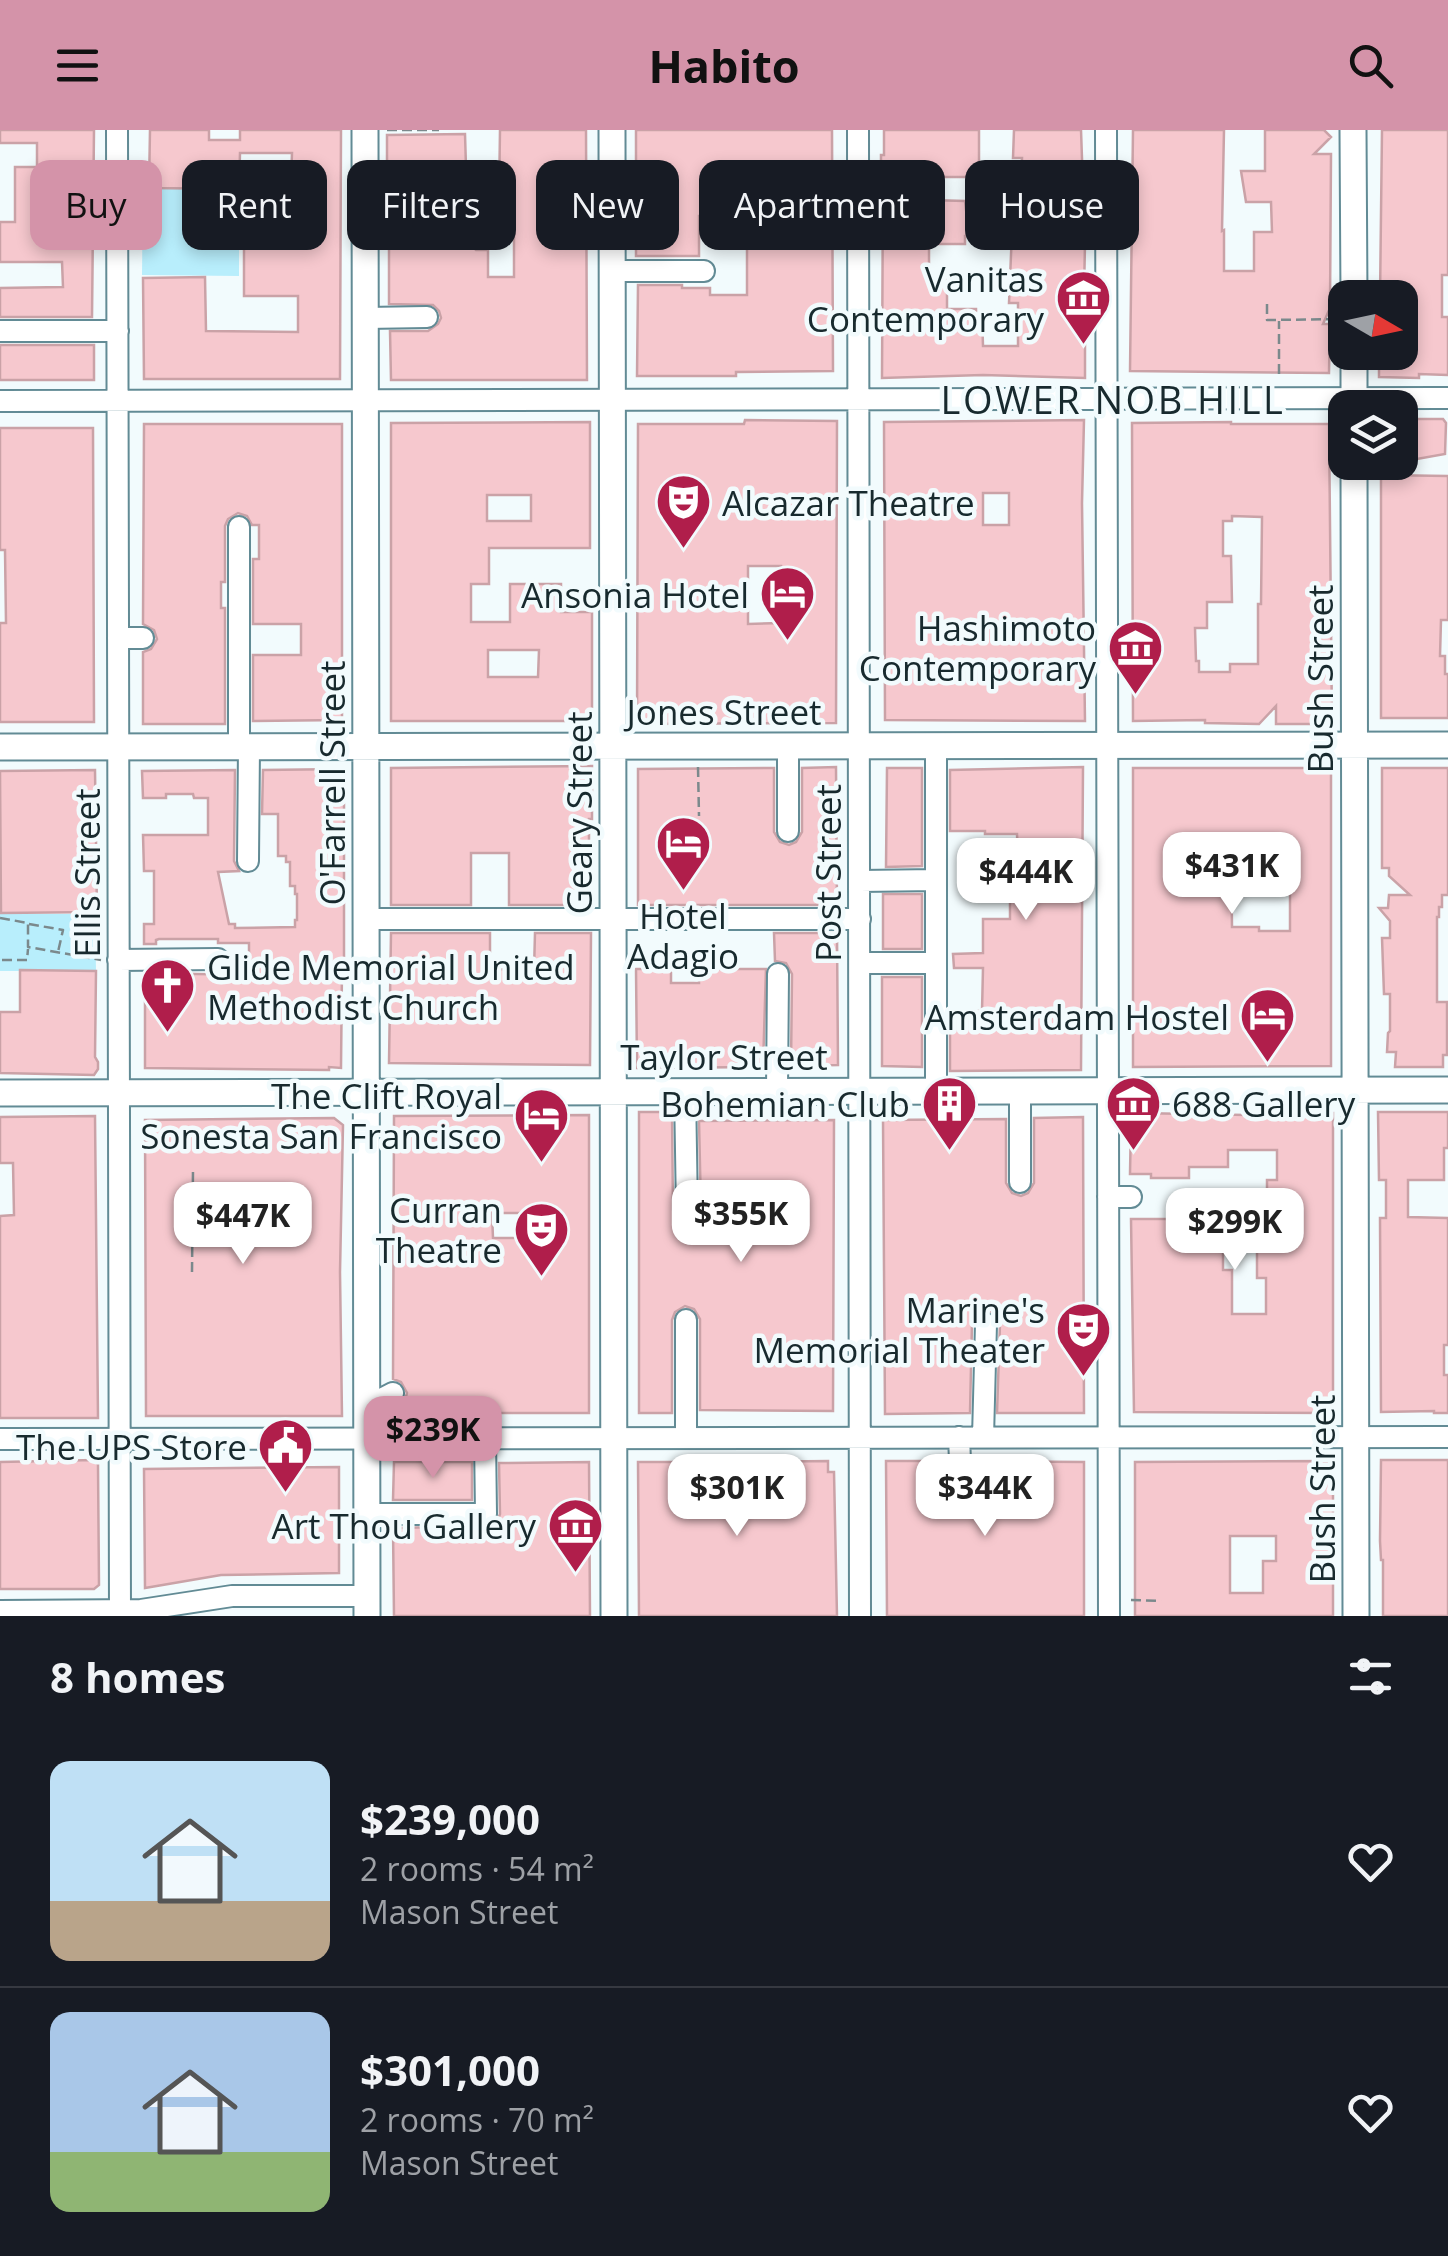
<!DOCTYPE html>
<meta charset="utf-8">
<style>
:root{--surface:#171b24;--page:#242831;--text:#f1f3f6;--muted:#9ea1a6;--line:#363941;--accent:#d493a9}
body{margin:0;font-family:"Open Sans",sans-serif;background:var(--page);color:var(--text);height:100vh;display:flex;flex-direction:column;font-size:38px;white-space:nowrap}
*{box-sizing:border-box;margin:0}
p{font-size:32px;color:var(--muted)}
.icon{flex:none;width:55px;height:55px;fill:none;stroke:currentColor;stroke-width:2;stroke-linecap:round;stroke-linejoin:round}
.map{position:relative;height:1486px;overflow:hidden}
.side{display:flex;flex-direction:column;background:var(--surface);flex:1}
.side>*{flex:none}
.banner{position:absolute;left:30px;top:30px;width:1390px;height:90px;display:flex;gap:20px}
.needle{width:65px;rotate:99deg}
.fabs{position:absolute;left:1328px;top:150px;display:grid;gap:20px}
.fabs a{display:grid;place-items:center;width:90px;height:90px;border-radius:20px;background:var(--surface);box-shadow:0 5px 15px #0003;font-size:50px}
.price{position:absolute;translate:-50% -85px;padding:0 22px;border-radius:20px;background:#fff;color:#222;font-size:32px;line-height:65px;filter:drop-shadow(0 2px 5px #0008)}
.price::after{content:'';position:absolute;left:50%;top:60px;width:30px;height:22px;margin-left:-15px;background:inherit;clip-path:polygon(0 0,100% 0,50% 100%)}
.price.active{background:var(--accent);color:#111}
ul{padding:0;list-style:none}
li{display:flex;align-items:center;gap:30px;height:250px;padding:0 50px}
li+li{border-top:2px solid var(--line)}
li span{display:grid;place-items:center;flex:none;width:280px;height:200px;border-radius:20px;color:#555}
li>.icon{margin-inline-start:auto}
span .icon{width:120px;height:120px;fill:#fffc;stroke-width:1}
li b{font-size:42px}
h2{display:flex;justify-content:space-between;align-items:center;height:120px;padding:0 50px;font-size:42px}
.tag{padding:0 35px;border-radius:20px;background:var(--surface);box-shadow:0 5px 15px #0003;font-size:35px;line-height:90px}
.tag.active{background:var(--accent);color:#111}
header{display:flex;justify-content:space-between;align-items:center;height:130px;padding:0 50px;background:var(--accent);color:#111;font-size:45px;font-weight:700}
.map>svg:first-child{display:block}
.green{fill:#b8eefc}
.building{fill:#f6c8ce;stroke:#caa2a7;stroke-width:2.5;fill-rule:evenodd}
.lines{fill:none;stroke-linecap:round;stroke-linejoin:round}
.minor-casing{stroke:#628b95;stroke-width:24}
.major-casing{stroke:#628b95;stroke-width:29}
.path{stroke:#7b898c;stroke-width:2.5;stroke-dasharray:10 5;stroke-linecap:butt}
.minor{stroke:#fff;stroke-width:20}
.major{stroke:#fff;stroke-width:25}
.labels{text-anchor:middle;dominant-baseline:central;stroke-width:9;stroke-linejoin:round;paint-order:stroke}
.poi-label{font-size:35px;fill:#182a2e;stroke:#f2fbfd;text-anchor:end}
.street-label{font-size:35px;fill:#182a2e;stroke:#f2fbfd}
.neighbourhood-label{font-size:38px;letter-spacing:2.5px;fill:#182a2e;stroke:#f2fbfd}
</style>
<header><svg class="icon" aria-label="menu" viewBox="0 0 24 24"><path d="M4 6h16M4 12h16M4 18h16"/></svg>Habito<svg class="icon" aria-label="search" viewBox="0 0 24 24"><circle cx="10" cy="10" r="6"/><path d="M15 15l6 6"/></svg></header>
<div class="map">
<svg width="1448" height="1486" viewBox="0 0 1448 1486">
<rect width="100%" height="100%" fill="#f2fbfd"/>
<!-- green -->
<path class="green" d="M143,58l90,1 1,3h5v84l-97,-1z
M0,784h95l1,57h-96z"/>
<!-- building -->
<path class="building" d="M0,0h94l-2,187h-92v-29l63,-1 -1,-25h-62v-40h15v-55h22v-24h-37z
M150,0h59v10h31v-10h101l-1,249h-196l-1,-101 62,-1 1,54 92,1v-36h-54v-116h47l1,-27h-52l-1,36 -90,-1z
M500,0h86l1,250h-196l-1,-49h38l10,-7 3,-6 -2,-7 -6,-6 -44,-1v-109h79l2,49 6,6h12v27h26v-78h-15z
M636,0h196l1,241 -97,1v4h-99l1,-91h44v3h28v7h37v-59h22v-39h-21v-21l-26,-1v41h-23v40h-63z
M884,0h95v47h-50v23l36,1 1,9h3v26h-4v8h-36v32h18v33h29v3h6l1,34h35v-43h-9l3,-72h-12v-42h21l1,-31h-9l1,-28h67l4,114 -2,96h2v38l-102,-3 -101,3 1,-201h-2v-22h3z
M1133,0h91l-2,101 2,-1v41h30v-39h18l-1,-30h-25l-5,-31h24v-41h59l7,7 -17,17h17l-1,154 -7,16h7l-1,49 -199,-2z
M1382,0h66v145h-6v42h6v58l-29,-1v4l-40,-1v-25h21v-54h-20z
M465,4l1,33h-79v-32z
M0,215h94v35h-94z
M1400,289h43l3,4 -1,31 -45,8z
M745,290l92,1 -1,302 -199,1 1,-300h106zM748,436h33v57l-33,1z
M1084,290l-2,83 3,218 -200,-1 -1,-298zM983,363h26v32h-26z
M590,292v126h-101v36h-18v38h39v-38h51v28h31v109h-201v-298zM487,365h44v26h-44zM488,520h51l-1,27h-50z
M1231,292v2h98l3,300h-56v-18l-17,18 -54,-1v-3l-72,1 -1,-298zM1232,386l30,1 -1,87h-3v60h-28v8h-31v-11h-3l-1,-33h12v-26h25l-1,-46h-8v-35h9z
M144,294h198v296l-89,1v-66h48v-31h-48v-65h6v-34h-7l-5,-9 -9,-3 -10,6 -3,7v56h-4v26h4v116h-82v-72l8,-3 6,-10 -3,-9 -11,-6z
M0,298h93l1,294h-94v-99h6l-1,-73h-5z
M1381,345l67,1v144h-7l-1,36h5v18h3v44h-67z
M592,636v53h-3v86h-80v-52h-38v52h-80v-137z
M836,637l1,138h-199v-136l136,-1v64l6,10 9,3 7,-3 6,-10v-64z
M1083,637l-2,303 -131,1v-60h32l1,-43h-29l-1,-14 30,-1v-34h27v-33h9l-2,-52h-32v-3h-35v-61z
M887,638h35v98l-36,1z
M1133,638h198v298l-198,1zM1231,718l40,1v39h19v43h-31v-4h-27z
M1382,638h66v127h-6v12h-3v10h-2v85h10v53h-4v12h-48l1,-15h-9l1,-19 2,-2v-37h-6l-2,-56h8v-17l-11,-13h9l1,-13h21l-21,-19v-8h-7z
M344,639v200h-2l-1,99 -12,-1v3l-184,-2v-95l104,2v-32h-31v-4h-59l-3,1v4h-12v-20h10v-53h-10l-1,-36h65v-37h-14l-1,-4h-27v4h-23l-1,-27 93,-1 -1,91 5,10 -21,1 11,52h6v4l60,-1v-7h2v-26h-2v-8h-5v-24h-4v-6h-8v-42h-16l1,-44z
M95,640l2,142 -96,1 -1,-142z
M883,764h39v55h-39z
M391,803h99v36l44,1 1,-37h56l-1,132 -201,-2z
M774,803h63l1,132 -47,1 1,-92 -6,-11 -11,-2z
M636,839h35v14h28v-14h67l-3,98 -126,1z
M20,840l76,1 -1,86 3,5v7l-4,6 -94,-2v-61h20z
M882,847h40v90l-40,-1z
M1247,981h19v3l67,-1v300l-199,-1 -3,-193h99v24h-7v27h9v44h34v-36h-9v-50h-15v-17h25v-31h10v-30h-49v17h-39v11h-38v-4h-21l1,-55 1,-5 4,-1 111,2z
M639,982h33l1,98 3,8 10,6 9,-3 6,-11 -2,-89 135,-1 -1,291 -133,-1v-91l-6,-10 -9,-3 -10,6 -3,8v93h-33z
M1378,982h70v36h-4v32h-36v37l40,1v127h-4v30h4v38h-14v-2l-53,1 -1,-194h6v-38h-7z
M589,985v298h-132l-6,-11 -9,-3 -10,6 -3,9 -23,-3 -2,2 -21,1 17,-9 5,-5 2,-7 -6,-11 -8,-3 1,-263zM492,1083h28v25h-27z
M95,986l3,302h-98v-202l14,-1 -1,-52h-13v-46z
M1083,987l1,296h-87l3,-90 -6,-10 -9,-3 -10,6 -3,8 -2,89 -85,1 -2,-294 123,-1v64l6,10 9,3 7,-3 6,-10v-65z
M334,988l9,7 -3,147 2,144h-196l-1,-296z
M690,1328h54v4l84,-1v11h6l3,144h-198l-1,-154h52z
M94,1330l4,4 1,121 -5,4h-94v-127z
M1381,1330h67v156h-65v-56h-2l-1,-19z
M886,1331h60l3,8 11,6 8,-3 6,-11 110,1v154h-197z
M1333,1331v155h-198v-154zM1230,1406h46v25h-13v32h-33z
M394,1332h78v38h-79z
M589,1332l1,154h-196l-1,-88 99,-2 5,-4 3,-8 -1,-51z
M339,1337v106l-118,2 -76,13 -1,-119z"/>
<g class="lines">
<defs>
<path id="minor" d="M117,0l3,1486
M858,0l2,1486
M1106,0l3,1486
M365,51h121
M482,51v57
M612,141h92
M366,188l61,-1
M0,201h118
M0,271l1448,-3
M118,508h25
M936,615v346
M239,616v-219
M788,701v-86
M248,731l1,-115
M860,751l76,-1
M366,789h494
M118,830l100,-1
M860,833h76
M685,961l2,119
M777,961l1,-117
M1020,961v91
M1108,1067h23
M366,1277l27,-14
M443,1283v25
M959,1307l1,24
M983,1307l3,-113
M686,1308v-118
M0,1309l1448,-2
M367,1384h119l-1,-76
M0,1481l141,-1 91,-14h135"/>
<path id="major" d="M365,0l2,1486
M612,0l2,1486
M1353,0l1,168
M1354,222v56
M1354,332l2,1154
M0,617l1448,-2
M0,963l1448,-3"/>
</defs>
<!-- minor casing -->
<use href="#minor" class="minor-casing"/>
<!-- major casing -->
<use href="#major" class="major-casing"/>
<!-- path -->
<path class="path" d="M387,0h52
M134,64h29
M1267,174v16l78,-1
M1279,244v-53
M698,637l1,49
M0,788l28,5v24l73,13
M29,794l34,6 -5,22
M2,830h25l1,-11
M192,1142l1,-102
M1131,1470l30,1"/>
<!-- minor -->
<use href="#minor" class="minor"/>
<!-- major -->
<use href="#major" class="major"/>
</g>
<!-- icons -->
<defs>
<symbol id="museum-pin" viewBox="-11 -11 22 30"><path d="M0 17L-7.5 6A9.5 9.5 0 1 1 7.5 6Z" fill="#b01e4b" stroke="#f2fbfd"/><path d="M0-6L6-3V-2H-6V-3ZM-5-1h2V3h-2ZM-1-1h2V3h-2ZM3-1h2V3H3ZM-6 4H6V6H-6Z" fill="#fff"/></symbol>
<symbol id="theatre-pin" viewBox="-11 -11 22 30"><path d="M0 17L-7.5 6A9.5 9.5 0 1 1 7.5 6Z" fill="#b01e4b" stroke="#f2fbfd"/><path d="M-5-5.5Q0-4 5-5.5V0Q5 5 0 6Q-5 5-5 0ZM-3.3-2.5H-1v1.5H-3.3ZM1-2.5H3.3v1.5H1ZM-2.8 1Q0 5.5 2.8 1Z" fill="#fff"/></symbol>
<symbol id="hotel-pin" viewBox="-11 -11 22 30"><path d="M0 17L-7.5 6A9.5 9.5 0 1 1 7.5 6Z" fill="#b01e4b" stroke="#f2fbfd"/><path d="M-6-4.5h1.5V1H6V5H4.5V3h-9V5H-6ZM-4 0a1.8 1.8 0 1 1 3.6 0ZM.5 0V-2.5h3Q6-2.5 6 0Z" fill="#fff"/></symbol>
<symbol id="church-pin" viewBox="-11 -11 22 30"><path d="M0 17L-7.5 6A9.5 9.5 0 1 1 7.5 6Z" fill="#b01e4b" stroke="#f2fbfd"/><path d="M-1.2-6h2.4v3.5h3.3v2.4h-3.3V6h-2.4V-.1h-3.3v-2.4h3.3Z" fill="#fff"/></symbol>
<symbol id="building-pin" viewBox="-11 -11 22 30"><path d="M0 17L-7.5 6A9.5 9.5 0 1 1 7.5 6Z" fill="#b01e4b" stroke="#f2fbfd"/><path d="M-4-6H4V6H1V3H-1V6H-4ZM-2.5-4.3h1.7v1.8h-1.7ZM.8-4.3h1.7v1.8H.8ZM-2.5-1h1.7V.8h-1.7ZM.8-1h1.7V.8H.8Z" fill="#fff"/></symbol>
<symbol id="civic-pin" viewBox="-11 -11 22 30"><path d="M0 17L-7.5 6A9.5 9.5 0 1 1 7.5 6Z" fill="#b01e4b" stroke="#f2fbfd"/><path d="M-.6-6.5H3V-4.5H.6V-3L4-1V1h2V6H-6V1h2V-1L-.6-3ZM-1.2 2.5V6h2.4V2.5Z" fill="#fff"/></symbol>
</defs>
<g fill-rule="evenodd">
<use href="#museum-pin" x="1052" y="136" width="63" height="86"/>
<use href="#theatre-pin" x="652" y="340" width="63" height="86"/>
<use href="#hotel-pin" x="756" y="432" width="63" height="86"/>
<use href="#museum-pin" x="1104" y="486" width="63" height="86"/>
<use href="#hotel-pin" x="652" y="682" width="63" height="86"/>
<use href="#church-pin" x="136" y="824" width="63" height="86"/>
<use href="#hotel-pin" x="1236" y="854" width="63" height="86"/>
<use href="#building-pin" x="918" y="942" width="63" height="86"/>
<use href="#museum-pin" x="1102" y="942" width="63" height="86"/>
<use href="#hotel-pin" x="510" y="954" width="63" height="86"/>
<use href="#theatre-pin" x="510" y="1068" width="63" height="86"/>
<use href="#theatre-pin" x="1052" y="1168" width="63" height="86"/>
<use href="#civic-pin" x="254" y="1284" width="63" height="86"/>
<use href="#museum-pin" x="544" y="1364" width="63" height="86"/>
</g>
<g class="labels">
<!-- poi labels -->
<g class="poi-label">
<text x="1044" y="148">Vanitas<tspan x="1044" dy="40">Contemporary</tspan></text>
<text x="722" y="372" text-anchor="start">Alcazar Theatre</text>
<text x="749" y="464">Ansonia Hotel</text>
<text x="1096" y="497">Hashimoto<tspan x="1096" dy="40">Contemporary</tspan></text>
<text x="683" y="785" text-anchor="middle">Hotel<tspan x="683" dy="40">Adagio</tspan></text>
<text x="207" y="836" text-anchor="start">Glide Memorial United<tspan x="207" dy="40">Methodist Church</tspan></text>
<text x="1229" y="886">Amsterdam Hostel</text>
<text x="502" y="965">The Clift Royal<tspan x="502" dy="40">Sonesta San Francisco</tspan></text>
<text x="910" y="973">Bohemian Club</text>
<text x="1172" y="973" text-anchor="start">688 Gallery</text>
<text x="502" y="1079">Curran<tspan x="502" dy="40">Theatre</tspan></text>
<text x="1045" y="1179">Marine's<tspan x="1045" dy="40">Memorial Theater</tspan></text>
<text x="247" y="1316">The UPS Store</text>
<text x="536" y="1395">Art Thou Gallery</text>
</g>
<!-- street labels -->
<g class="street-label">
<text transform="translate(1319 549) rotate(-90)">Bush Street</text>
<text x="724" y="581">Jones Street</text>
<text transform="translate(331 653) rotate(-90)">O'Farrell Street</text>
<text transform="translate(578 683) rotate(-90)">Geary Street</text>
<text transform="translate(86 743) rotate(-90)">Ellis Street</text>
<text transform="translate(827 743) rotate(-90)">Post Street</text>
<text x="724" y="926">Taylor Street</text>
<text transform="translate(1321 1359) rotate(-90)">Bush Street</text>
</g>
<!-- neighbourhood labels -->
<g class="neighbourhood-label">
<text x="1113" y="269">LOWER NOB HILL</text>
</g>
</g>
</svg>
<div class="fabs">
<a><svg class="needle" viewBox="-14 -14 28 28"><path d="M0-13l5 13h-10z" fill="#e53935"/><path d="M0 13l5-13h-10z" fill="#9ea1a6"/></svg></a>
<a><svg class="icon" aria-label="layers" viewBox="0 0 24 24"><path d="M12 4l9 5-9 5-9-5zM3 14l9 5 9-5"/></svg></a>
</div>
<b class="price" style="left:1232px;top:787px">$431K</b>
<b class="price" style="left:1026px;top:793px">$444K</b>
<b class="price" style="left:741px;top:1135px">$355K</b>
<b class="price" style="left:243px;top:1137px">$447K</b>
<b class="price" style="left:1235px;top:1143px">$299K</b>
<b class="price active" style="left:433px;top:1351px">$239K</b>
<b class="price" style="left:737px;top:1409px">$301K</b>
<b class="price" style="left:985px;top:1409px">$344K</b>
<div class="banner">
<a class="tag active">Buy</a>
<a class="tag">Rent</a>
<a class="tag">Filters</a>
<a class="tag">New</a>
<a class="tag">Apartment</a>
<a class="tag">House</a>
</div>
</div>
<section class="side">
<h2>8 homes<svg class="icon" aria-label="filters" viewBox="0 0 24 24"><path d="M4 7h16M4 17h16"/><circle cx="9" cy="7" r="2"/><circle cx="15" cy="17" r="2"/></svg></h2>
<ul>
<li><span style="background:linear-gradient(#bfe0f5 70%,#b9a48a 0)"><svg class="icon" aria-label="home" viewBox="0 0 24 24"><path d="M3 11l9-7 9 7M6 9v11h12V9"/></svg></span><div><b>$239,000</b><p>2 rooms · 54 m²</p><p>Mason Street</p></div><svg class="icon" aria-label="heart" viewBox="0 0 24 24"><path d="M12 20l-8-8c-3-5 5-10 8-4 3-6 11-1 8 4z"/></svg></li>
<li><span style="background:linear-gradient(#a9c7e8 70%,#8fb573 0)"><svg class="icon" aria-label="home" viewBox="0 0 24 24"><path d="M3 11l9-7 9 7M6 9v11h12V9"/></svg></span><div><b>$301,000</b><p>2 rooms · 70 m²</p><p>Mason Street</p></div><svg class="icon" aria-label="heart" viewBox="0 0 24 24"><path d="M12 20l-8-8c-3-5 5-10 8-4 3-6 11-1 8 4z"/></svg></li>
</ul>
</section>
